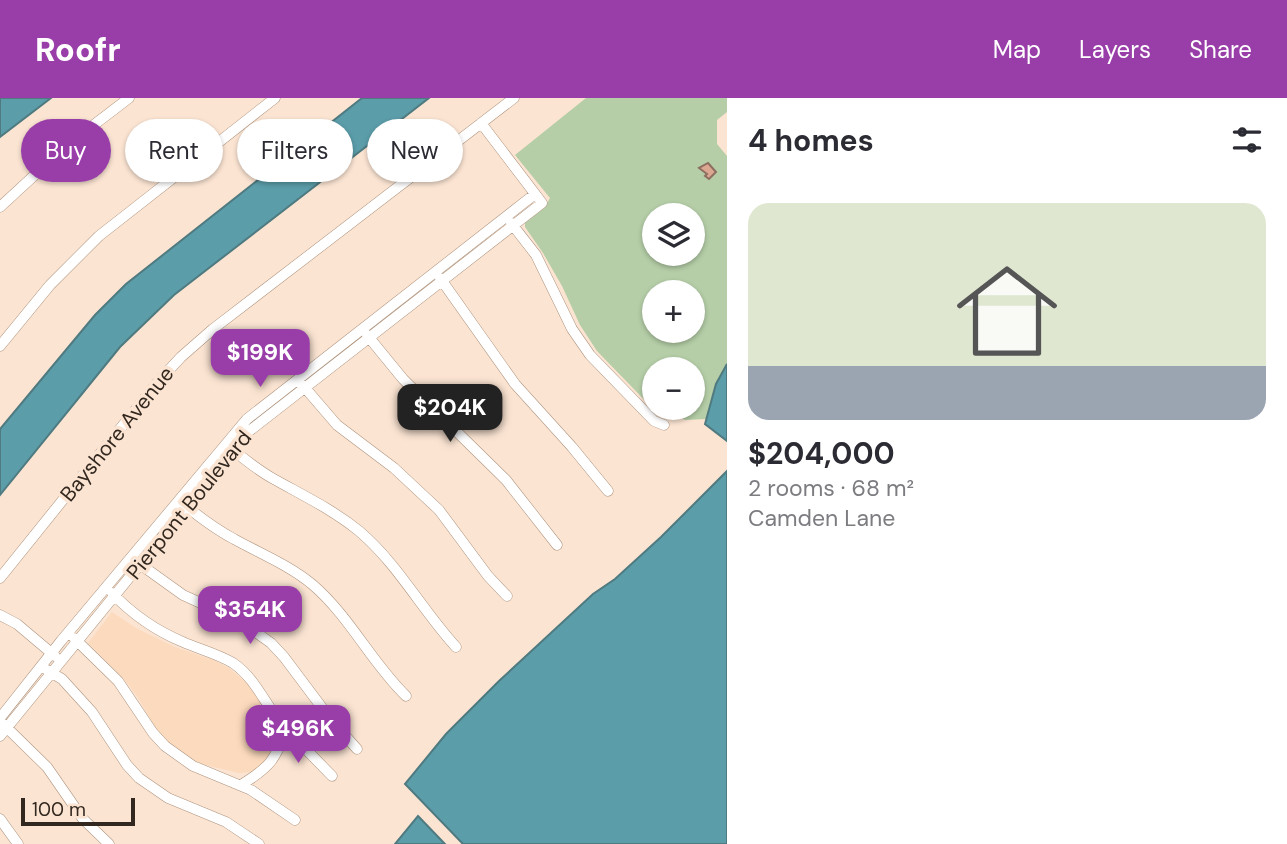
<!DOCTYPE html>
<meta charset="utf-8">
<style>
:root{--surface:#fff;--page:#f7f7f7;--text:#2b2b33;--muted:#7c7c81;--accent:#993ea9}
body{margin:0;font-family:"DM Sans",sans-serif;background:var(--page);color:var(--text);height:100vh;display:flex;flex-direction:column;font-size:26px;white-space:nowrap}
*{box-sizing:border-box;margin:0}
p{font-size:23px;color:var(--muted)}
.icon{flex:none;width:38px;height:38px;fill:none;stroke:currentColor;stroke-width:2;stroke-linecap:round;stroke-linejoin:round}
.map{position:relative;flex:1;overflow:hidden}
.drawer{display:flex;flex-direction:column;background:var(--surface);width:560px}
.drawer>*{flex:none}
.hud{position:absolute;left:21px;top:21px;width:600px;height:63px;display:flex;gap:14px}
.controls{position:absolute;left:642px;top:105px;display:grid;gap:14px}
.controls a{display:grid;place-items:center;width:63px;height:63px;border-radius:50%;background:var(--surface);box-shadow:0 2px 5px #0004;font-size:35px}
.scale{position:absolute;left:21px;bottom:18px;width:114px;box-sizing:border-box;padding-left:7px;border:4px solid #33281f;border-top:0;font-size:19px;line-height:24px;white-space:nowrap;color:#33281f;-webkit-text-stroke:5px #fbe4d2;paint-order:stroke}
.price{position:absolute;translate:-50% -60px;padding:0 16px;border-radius:14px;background:var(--accent);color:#fff;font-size:23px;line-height:46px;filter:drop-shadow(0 2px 4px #0008)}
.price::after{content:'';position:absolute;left:50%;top:42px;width:21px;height:16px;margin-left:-10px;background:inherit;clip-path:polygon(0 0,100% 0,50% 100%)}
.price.active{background:#222;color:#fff}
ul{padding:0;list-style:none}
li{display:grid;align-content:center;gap:14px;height:371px;padding:0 21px}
li span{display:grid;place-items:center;height:217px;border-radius:21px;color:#555}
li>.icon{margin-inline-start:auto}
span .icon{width:126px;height:126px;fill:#fffc;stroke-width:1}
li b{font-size:30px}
h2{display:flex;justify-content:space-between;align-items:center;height:84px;padding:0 21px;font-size:30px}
.chip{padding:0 24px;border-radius:32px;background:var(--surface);box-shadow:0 2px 5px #0004;font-size:24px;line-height:63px}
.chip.active{background:var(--accent);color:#fff}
header{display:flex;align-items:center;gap:42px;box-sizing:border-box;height:98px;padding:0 35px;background:var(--accent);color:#fff}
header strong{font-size:33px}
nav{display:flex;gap:38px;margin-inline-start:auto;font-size:24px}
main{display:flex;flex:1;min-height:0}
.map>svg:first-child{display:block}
.built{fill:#fcdabd}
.green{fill:#b5cea7;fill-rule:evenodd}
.water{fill:#5b9da9;stroke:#4f7a80;stroke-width:2}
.building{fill:#dba790;stroke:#8d6e60;stroke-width:2}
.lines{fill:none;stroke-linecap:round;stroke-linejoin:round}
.minor-casing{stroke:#ae937d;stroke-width:11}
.minor{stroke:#fff;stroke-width:10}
.labels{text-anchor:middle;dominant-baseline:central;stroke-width:7;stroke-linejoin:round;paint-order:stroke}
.street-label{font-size:21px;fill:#33281f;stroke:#fbe4d2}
</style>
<header>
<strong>Roofr</strong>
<nav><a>Map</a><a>Layers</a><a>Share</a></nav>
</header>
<main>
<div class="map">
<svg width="727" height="746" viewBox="0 0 727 746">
<rect width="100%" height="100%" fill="#fbe4d2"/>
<!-- built -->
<path class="built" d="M112,514l24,16 39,19 38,13 16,8 24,20 13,21 9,28 -1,15 -12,15 -10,5 -13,1 -42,-10 -15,-7 -24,-24 -21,-36 -14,-18 -35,-35z"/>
<!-- green -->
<path class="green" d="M586,0h141v14l-10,8v24l10,12v220l-21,43 -21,1 -18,-12h26v-39h-39v39h6l1,9 -64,-66 -17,-26 -18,-39 -19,-33 -18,-26v-4l20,-16 5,-9 -35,-43zM654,117h39v39h-39zM654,194h39v39h-39z"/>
<!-- water -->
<path class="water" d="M0,0h51l-51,39z
M362,0h67l-255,197 -54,52 -120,148v-66l95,-114 31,-31z
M727,266v77l-22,-17 11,-40z
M727,373v373h-264l-58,-60 41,-50 53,-53 94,-87 22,-15 46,-42z
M418,718l27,28h-50z"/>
<!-- building -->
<path class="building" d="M708,65l8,9 -7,7 -4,-3 2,-2 -8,-6z"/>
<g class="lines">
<defs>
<path id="minor" d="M0,109l65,-60 64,-49
M511,125l25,32 36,74 18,26 64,66 10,4
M440,180l75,106 57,63 36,44
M367,237l36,44 103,101 51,65
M0,248l50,-61 49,-49 176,-138
M300,284l37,43 57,43 45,42 49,66 19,20
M228,348c14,11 28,23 44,32 30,17 60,31 87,53 39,33 63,79 97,116
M181,404c17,14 34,27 53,37 27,15 55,26 79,46 37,32 58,77 93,111
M137,464l46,33 57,26 31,22 13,14 48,64 25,28
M0,480l157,-195 24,-26 32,-28 301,-231
M112,495c21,22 42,37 71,49 16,7 35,12 50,21 25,17 34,47 54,67 -13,31 -17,37 -46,55
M0,517l17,9 38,32
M74,540l44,43 35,52 12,13 28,20 58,24 44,30
M47,572l15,9 30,33 35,53 12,13 29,20 58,24 33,22
M0,620l61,-77 186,-222 288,-225
M3,626l44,43 36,52 26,25
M287,632l45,46
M0,638l248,-304 294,-229 -61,-80
M0,721l18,25"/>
</defs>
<!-- minor casing -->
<use href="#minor" class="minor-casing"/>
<!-- minor -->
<use href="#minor" class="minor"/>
</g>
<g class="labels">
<!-- street labels -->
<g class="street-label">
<text transform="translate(117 336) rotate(-51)">Bayshore Avenue</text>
<text transform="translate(189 407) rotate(-51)">Pierpont Boulevard</text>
</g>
</g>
</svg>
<div class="controls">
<a><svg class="icon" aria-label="layers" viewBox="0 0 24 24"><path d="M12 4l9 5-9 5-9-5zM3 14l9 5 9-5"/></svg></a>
<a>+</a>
<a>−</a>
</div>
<div class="scale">100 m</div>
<b class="price" style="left:260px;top:291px">$199K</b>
<b class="price active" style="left:450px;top:346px">$204K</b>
<b class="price" style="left:250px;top:548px">$354K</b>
<b class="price" style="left:298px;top:667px">$496K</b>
<div class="hud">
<a class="chip active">Buy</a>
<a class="chip">Rent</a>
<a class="chip">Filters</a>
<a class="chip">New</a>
</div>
</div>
<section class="drawer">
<h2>4 homes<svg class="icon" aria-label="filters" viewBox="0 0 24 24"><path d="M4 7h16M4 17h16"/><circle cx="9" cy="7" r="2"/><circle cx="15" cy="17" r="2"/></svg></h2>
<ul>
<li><span style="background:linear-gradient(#dfe7d0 75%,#9aa5b1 0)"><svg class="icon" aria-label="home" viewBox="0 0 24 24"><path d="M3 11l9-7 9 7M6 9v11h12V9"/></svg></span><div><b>$204,000</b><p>2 rooms · 68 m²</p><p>Camden Lane</p></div></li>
</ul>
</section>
</main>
